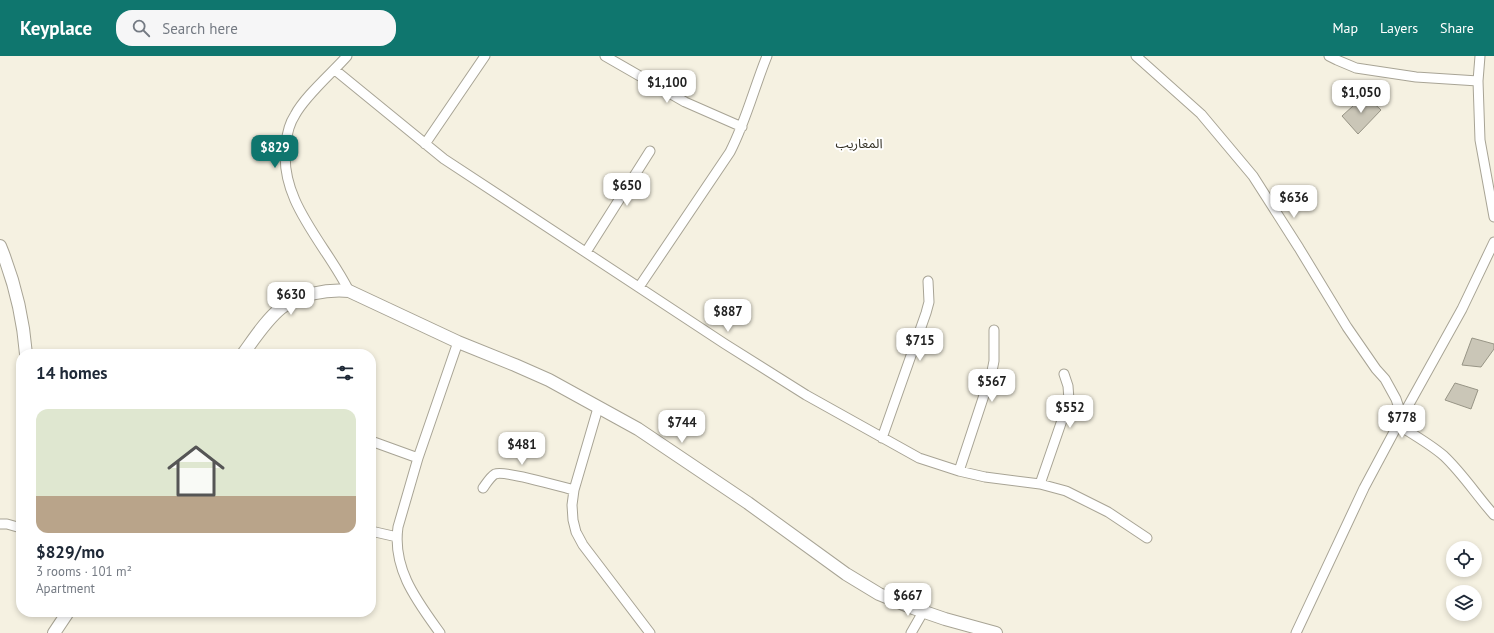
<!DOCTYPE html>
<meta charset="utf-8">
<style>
:root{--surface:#fff;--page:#f6f6f7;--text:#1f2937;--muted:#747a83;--accent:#0f766e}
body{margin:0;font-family:"PT Sans","Noto Sans Arabic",sans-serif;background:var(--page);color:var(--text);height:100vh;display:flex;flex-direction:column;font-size:15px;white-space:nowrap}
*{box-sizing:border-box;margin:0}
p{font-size:13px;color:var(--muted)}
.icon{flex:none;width:22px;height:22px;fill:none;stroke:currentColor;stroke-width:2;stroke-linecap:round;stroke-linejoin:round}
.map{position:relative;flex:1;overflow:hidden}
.sheet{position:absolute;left:16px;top:293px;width:360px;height:268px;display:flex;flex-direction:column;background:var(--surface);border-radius:16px;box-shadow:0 2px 6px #0003}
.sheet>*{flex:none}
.tools{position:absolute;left:1446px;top:485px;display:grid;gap:8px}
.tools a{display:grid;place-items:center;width:36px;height:36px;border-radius:50%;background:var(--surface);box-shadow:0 2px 6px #0003;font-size:20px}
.price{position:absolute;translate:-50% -34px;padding:0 9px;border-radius:8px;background:#fff;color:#222;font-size:13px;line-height:26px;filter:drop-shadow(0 1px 2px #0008)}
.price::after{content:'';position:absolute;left:50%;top:24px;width:12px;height:9px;margin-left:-6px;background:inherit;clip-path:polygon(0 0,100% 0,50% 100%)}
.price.selected{background:var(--accent);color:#fff}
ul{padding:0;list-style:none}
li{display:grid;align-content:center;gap:8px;height:212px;padding:0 20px}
li span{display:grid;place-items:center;height:124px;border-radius:12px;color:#555}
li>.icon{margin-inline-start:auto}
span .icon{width:72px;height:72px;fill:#fffc;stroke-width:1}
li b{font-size:17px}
h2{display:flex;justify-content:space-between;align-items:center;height:48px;padding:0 20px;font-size:17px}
header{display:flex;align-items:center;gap:24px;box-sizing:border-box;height:56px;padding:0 20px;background:var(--accent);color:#fff}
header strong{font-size:19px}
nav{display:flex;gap:22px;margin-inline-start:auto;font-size:14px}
.search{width:280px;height:36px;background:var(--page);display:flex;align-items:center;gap:10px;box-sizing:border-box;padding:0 14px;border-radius:16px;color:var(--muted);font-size:15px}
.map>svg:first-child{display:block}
.building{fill:#cac6b7;stroke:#989586}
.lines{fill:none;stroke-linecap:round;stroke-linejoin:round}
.street-casing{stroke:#a8a495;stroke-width:11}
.secondary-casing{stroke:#a8a495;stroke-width:14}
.street{stroke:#fff;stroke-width:9}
.secondary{stroke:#fff;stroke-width:12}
.labels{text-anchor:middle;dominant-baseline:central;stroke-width:4;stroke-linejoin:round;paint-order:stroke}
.neighbourhood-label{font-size:13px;fill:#333023;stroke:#fff}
</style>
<header>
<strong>Keyplace</strong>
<div class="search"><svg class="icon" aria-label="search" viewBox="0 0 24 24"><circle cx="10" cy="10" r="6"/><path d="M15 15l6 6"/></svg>Search here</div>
<nav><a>Map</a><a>Layers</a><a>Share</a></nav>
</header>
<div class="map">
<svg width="1494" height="577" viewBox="0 0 1494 577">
<rect width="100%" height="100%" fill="#f5f1e1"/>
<!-- building -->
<path class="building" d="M1365,39l16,15 -23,24 -16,-18z
M1472,282l22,6v5l-13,18 -19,-2z
M1455,327l23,7 -7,19 -26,-9z"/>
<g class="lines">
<defs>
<path id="street" d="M347,0c-15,17 -42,40 -52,59 -6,9 -8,18 -9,29 -8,57 40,100 63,147
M605,0l80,46 57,25
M1136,0l65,58 52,62 46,72 48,79 29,42 9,10 11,20 6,18
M1329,0l8,4 19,8 60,9 62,4
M1480,0l-2,25 2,59 14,77
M335,14l109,89 281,185 81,51 113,63 40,13 26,6 55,7 26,7 42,21 39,26
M425,88l60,-88
M586,196l64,-101
M639,231l91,-135c16,-31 24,-64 37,-96
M598,352l-24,82 -2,15 1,15 3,12 7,13 67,88
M1398,369c16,10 32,19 46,31 19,18 33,40 50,59
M882,382l44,-125 3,-11 -1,-21
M371,385l47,17
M959,415l33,-100 2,-10v-31
M1040,428l29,-84 -1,-14 -4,-12
M483,432c3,-4 7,-11 12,-14 10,-4 66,13 79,16
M0,468h7l14,4
M371,475l26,6
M440,577c-23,-32 -48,-64 -42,-106l20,-69 40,-116
M911,577l12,-21
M1296,577l68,-145 38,-71 60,-108 32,-67"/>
<path id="secondary" d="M0,190c14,34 23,71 26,108
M243,298c11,-15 23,-34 38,-46 18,-14 46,-19 68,-17l109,51 57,23 34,15 89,49 110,74 98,71 33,20 34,14 32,11 51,14
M54,577l14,-21"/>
</defs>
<!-- street casing -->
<use href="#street" class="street-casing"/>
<!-- secondary casing -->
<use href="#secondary" class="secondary-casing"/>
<!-- street -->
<use href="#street" class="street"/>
<!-- secondary -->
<use href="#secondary" class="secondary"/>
</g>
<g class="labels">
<!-- neighbourhood labels -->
<g class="neighbourhood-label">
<text x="859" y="87">المغاريب</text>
</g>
</g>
</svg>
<div class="tools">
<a><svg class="icon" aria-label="locate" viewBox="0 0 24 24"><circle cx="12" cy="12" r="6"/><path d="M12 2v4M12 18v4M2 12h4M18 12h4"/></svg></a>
<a><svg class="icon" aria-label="layers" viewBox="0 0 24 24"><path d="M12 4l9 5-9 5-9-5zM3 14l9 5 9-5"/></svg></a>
</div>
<b class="price" style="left:667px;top:48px">$1,100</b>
<b class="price" style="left:1361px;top:58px">$1,050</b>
<b class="price selected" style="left:275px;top:113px">$829</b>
<b class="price" style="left:627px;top:151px">$650</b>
<b class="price" style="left:1294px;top:163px">$636</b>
<b class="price" style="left:291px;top:260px">$630</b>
<b class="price" style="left:728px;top:277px">$887</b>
<b class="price" style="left:920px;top:306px">$715</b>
<b class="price" style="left:992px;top:347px">$567</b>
<b class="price" style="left:1070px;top:373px">$552</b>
<b class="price" style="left:1402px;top:383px">$778</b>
<b class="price" style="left:682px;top:388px">$744</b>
<b class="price" style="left:522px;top:410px">$481</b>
<b class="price" style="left:908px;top:561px">$667</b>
<section class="sheet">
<h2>14 homes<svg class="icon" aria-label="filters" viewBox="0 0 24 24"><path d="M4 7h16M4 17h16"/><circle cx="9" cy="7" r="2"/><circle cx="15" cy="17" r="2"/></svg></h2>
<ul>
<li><span style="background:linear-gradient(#dfe7d0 70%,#b9a48a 0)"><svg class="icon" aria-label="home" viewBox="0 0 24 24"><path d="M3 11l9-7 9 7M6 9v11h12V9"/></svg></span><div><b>$829/mo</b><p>3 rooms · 101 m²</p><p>Apartment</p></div></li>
</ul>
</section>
</div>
